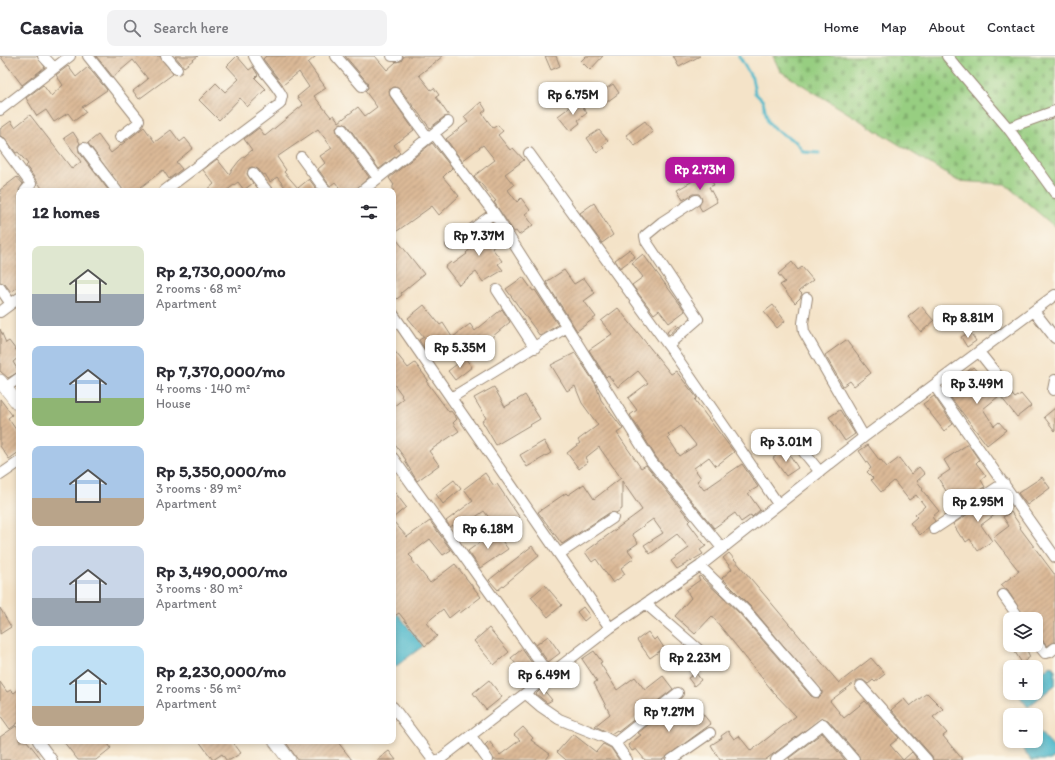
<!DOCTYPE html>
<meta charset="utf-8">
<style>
:root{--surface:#fff;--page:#f2f2f3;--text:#2b2b33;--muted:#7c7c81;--line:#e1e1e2;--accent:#b5179e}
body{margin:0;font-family:Itim,sans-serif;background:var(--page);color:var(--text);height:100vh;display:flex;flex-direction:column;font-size:15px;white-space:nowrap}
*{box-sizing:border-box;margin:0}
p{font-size:13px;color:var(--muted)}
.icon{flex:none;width:22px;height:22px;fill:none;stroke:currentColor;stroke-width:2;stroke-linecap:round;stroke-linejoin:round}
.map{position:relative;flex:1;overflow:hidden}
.drawer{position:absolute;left:16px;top:132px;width:380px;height:556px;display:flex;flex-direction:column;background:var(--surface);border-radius:8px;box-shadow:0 2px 6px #0003}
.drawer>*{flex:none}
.buttons{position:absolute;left:1003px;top:556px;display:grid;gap:8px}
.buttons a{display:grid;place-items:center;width:40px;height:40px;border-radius:8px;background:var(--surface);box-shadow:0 2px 6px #0003;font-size:20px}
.price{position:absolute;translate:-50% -34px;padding:0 9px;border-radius:8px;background:#fff;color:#222;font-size:13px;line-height:26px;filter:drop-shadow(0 1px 2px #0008)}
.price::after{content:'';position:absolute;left:50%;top:24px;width:12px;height:9px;margin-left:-6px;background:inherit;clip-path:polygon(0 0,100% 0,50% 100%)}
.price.selected{background:var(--accent);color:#fff}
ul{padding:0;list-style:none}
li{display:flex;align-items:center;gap:12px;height:100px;padding:0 16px}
li span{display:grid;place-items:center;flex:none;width:112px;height:80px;border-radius:8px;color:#555}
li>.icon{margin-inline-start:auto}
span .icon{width:48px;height:48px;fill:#fffc;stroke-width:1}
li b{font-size:17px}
h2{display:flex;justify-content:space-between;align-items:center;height:48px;padding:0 16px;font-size:17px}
header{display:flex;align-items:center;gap:24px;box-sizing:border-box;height:56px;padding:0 20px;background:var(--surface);border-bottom:1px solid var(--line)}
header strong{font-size:19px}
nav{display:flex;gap:22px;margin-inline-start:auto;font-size:14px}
.search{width:280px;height:36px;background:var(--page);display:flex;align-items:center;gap:10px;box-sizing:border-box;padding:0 14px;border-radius:8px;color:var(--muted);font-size:15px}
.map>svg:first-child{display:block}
.cemetery{fill:url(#cemetery-stones);stroke:#697c50}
.water{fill:#4db8ca;stroke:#447174}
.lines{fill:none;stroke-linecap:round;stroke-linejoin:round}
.stream{stroke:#4db8ca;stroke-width:3}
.building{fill:url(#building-hatch);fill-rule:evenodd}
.minor-casing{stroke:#988673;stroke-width:12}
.major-casing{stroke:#988673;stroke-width:14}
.minor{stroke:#fff;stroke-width:10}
.major{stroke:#fff;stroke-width:13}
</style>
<header>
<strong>Casavia</strong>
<div class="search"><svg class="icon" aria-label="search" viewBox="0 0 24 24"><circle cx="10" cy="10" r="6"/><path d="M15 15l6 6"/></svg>Search here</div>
<nav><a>Home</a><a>Map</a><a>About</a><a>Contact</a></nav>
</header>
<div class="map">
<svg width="1055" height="704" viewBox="0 0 1055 704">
<defs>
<pattern id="cemetery-stones" width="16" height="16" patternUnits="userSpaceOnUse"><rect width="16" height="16" fill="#97ce81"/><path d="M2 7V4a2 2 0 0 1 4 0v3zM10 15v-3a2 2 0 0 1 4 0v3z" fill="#83b16f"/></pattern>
<pattern id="building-hatch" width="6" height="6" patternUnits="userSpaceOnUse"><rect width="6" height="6" fill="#dbb997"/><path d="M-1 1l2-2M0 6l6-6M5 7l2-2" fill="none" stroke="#b3977b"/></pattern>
</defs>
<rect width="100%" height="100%" fill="#fbf7ec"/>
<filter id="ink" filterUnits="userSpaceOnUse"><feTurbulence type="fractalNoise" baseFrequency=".025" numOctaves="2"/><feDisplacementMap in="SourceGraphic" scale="8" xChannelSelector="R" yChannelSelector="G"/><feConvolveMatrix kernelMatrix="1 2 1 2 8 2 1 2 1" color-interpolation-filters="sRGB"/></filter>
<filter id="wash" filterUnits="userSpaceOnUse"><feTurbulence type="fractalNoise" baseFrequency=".012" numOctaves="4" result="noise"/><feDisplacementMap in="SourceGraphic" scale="16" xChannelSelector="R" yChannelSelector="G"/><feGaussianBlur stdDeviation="0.9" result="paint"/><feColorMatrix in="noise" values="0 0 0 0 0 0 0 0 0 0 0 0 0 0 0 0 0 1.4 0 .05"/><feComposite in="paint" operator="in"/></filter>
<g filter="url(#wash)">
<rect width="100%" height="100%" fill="#f4e3c8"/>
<!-- cemetery -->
<path class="cemetery" d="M773,0h282v171l-50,-43 -47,-3 -178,-110z"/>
<!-- water -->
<path class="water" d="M398,558l25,32 -28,21 -2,-3v-46z
M1051,609l4,5v15l-27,22 -11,-14h19v-16z
M1036,672l19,21v8l-5,3h-19l-14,-19h19z"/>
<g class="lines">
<!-- stream -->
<path class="stream" d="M739,0l13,22 3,15 8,8 5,21 8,8 20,12 7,10 16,1"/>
</g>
<g id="blocks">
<!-- building -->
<path class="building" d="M0,0h37l8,11 -23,18z
M96,0h64l13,18 -34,25 -6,-8 15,-12 -15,-19 -20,17z
M175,0h23l-14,11z
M237,0l12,14 4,-3 5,8 -3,3 11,11 -19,18 -7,-9 -21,22 -20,-20 17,-17 9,9 14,-13 -12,-13z
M266,0h50l-8,7 18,25 -12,8 17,21 3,-2 5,7 19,-15 7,9 12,-9 -12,-16 3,-3 -1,-6 -22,-26h30l12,14 9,-8 5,-1 3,-5h39l-24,19 12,15 3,-2 5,7 -3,2 13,19 -5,1 -14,11 -30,-39 -6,-2 -5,3 1,6 24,34 -20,15 6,8 -21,16 -32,-44 -6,-2 -5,4 1,6 32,44 -15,14h-12l-7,-9 -5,4 -12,-17 7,-6 -5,-7 12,-8 -14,-19 -41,28 9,13 -2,2 14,16 11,-9 9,12h-30l-11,-14 -7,5 -5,-8 -2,1 -5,-6 -6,-2 -3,1 -2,6 6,9 -9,7 -6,-8 -12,9h-20l8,-7 -11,-14 14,-11 12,15 10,-13 13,-11 -8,-11 15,-11 6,8 38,-31 -6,-8 12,-10 -10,-15 -16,13 -20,-26z
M545,0h11l4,10 -9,4z
M586,0h17l-13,14 -9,-9z
M673,0h27l-21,11z
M68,10l8,11 12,-10 19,23 -25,17 4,5 -12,9 -6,-8 -14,9 -8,-12 -9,6 -11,-18 17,-13 8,11 12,-11 -7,-10z
M613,28l6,9 -19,14 -6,-10z
M578,45l9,12 -9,7 2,3 -10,8 -12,-15z
M481,46l5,8 -4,3 11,15 5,-3 5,6 -5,4 12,15 3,-2 11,12 -19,14 9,11 -6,5 9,12 4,-4 9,12 -5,4 8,11 -14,10 -3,-4 -2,1 -20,-30 2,-1 -22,-25 21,-16 -12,-15 -21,16 -16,-22 22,-17 -4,-5z
M30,59l42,54 9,-7 -17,-24 9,-6 7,11 -2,3 1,6 30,39h-65l-18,-25 2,-2 -10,-12 -2,1 -11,-15 -5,-2v-7l11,-8 4,6z
M645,65l8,11 -18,14 -9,-11z
M144,71l11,15 16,-12 9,12 5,-4 8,10 -17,14 6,7 -13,10 -6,-9 -22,17 3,4h-21l-35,-48 10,-8 13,18z
M599,74l9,11 -6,5 2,2 -7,5 -10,-15z
M432,87l20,25 -9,9 16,19 -20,19 -7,-9 -39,28v-48l1,-1 -5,-7z
M707,117l7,12 -5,2 8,15 -15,9 -3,-5 3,-7 -3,-5h-6l-10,6 -6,-10z
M17,121l6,7 -4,6v96l-8,6 -6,-8 -5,-2v-92z
M594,147l19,32 -11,8 -22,-30z
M492,166l11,18 -11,8 10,13 -4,3 5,6 -20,12 -7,-10 -17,13 -14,-18 6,-5 2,2 14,-10 -1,-1 9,-8 -5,-6z
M393,179l31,39 -23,19 1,2 -9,7z
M630,193l5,8 -15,11 -5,-8z
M643,198l42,57 -16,12 -10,-13 -5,4 -22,-29 11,-8 -11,-14z
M792,206l6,8 4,-3 11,13 -14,11 3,3 -2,4 -5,5 -15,-18 5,-3 -7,-8z
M564,214l10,14 10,-6 11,15 -11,8 12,16 -19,14 -31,-49z
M523,221l10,14 2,-1 23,35 -18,11 -34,-47z
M424,249l16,20 3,-2 9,14 -24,17 -9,-14 5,-3 -16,-19z
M773,249l12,16 -8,7 -13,-16z
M921,250l13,15 -13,11 -13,-15z
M618,252l53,66 5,-3 21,27 -2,2 10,14 29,38 -18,14 -7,-9 -15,11 7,10 -4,3 7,9 38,-26 16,23 -10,6 12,17 -8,7 -1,-2 -10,7 -6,-9 -21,15 -58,-71 -26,-42 7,-5 -9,-12 20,-15 -10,-12 -20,16 -10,-12 -2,2 -17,-27 23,-16 -11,-13zM681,370l15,19 -16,11 -12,-18 2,-1 -2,-2z
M502,253l8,13 -42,35 -11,-14 -4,3 -4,-6 21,-16 5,7z
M677,268l2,2 -10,9 -2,-3z
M0,273l6,14 3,-2 10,13v3l-6,5 6,10 -11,6 -8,-7z
M970,276l6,9 -9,6 -6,-10z
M846,284l25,33 -17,13 -4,-5 -7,5 -18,-31z
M393,293l15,19 7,-5 13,17 -2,1 23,31 2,-1 6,8 -4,4 6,8 -30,20 10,14 -22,16 -12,-20 1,-1 -13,-18v-35l10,-8 -2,-3 1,-1 -9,-12z
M575,297l21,32 5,15 22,29 -6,4 24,35 5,-3 44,55 -2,2 18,24 -6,4 3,4 -26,15 -6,-8 18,-13 -12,-14 -27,20 -6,-9 19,-12 -10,-14 -21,15 6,9 -10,7 6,8 -13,10 4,6 -12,9 -17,-24 -4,3 -7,-10 57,-42 -20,-29v28l-6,4h-7l-47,31 -24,-32 28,-19 2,2 16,-11 10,15 27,-21 -22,-31 -14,11 3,4 -9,7 -12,-16 13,-10 -2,-3 20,-15 -16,-22 -7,-17 -8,5 -16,-26z
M465,302l7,9 -17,13 -7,-9z
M973,311l26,29 -16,13 11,17 5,-4 7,8 -19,15 -39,-51 19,-15 -4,-4z
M494,331l11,20 20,-12 15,24 -44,26 -14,-24 4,-3 -12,-20z
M1009,335l6,7 6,-4 10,12 -14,11 -16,-20z
M934,340l19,28 -9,7 -21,-27z
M0,343l12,16 -4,3 11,16v18l-10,7 -9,-13z
M1055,352v23l-11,-14z
M840,354l15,24 -10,7 -16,-24z
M544,385l7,12 -24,14 -7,-12z
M968,388l11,16 -3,3 10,13 -5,4 4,7 -29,20 -18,-29 12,-8 -6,-10z
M868,389l12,16 1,-1 6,7 12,-9 12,16 8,-7 6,7 -8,7 6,8 -1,1 17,21 -7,6 3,4 -15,14 -10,-12 7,-6 -2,-2 10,-9 -9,-11 -7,5 -15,-19 -13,11 -10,-12 2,-2 -6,-6 4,-4 -12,-17z
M786,393l12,19 -12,8 -13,-18z
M485,417l9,13 3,-2 23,34 -20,14 -16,-21 -27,19 -4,-5 -3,2 -4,-6 27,-20 -9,-12z
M1042,421l8,11 -23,17 -9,-12z
M454,424l7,9 -18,15 -7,-10z
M393,434l13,17 -13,11z
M995,440l9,12 -23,17 11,16 -14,10 -8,-12 -4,3 -3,-5h-2l-8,-13z
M1011,456l10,15 -1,1 35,47v67l-8,4 -6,-8 -5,-2v-17h-10l-18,-28 -7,-6 18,-14 -26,-33 16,-12 -6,-9z
M393,465l14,16 23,-16 21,29 -8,5 -13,-16 -21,16 4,4 -1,1 18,23 25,-19 26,33 -21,16 -1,-3 -10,8 -6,-9 -17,14 11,13 -12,10 -26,-33 -6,4z
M495,475l13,18 -28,19 -12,-17z
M532,490l7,10 -41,34 -9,-10z
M729,497l110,130 32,-25 14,16 -10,8 -2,-2 -5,4 -5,-4h-5l-28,21 14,17 21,-17 34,37 -9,7 13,15 9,-8 6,8h-58l-1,-4 -31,-36 -6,-2 -57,42h-45l-9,-15 11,-7 -1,-2 7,-5 6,8 5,-3 12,15 45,-35 -21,-22 -63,-78 -17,18 -20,-18 16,-18 -5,-8 14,-10 -2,-3 2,-1 40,38 71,82 7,2 4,-4v-3l-72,-85 -28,-28 10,-9 -9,-11z
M545,529l17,20 -14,12 -17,-20z
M583,551l7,9 -6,5 -7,-9z
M0,552l11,19 -11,7z
M489,572l20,24 -15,13 -20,-24z
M648,576l6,8 3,-3 7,11 -14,10 -13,-18z
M548,580l12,17 -12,9 -15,-21 3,4z
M1025,590l5,11 -8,6 -7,-11z
M522,593l15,21 -2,1 2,2 -9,6 -17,-21z
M594,595l8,11 -2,1 17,27 18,-13 10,13 18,-14 10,13 -55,43 -1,-2 -6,4 -16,-8 15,-12 -16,-31 3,-2 -15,-22z
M696,617l5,7 -7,6 -6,-8z
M489,624l13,17 -16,13 -13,-17z
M0,626l7,10 4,-2 3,3 5,-4v33l-9,7 -10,-14z
M542,632l10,12 -5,3 -11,-9z
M927,637l16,16 -10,8 14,16 -4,3 20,24h-30l-1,-4 -41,-46 13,-11 6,7z
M678,645l11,15 9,-8 13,16 -49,36h-17l-9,-11 -4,2 -4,-6 13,-10 -3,-2z
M16,670l3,4v11h8l15,19h-42v-23z
M523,671l10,11 -2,2 19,14 -4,6h-52l-9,-15 4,-4 11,14 20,-15 -6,-5z
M822,677l23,27h-55l-1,-2z
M573,678l23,18 7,-8 8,4 8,12h-53l-9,-8z
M63,685h43l5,7 -15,12h-18z
M199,685h33l9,12 -11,7h-4l-4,-6 -9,6z
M285,685h52l15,19h-54z
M389,695l7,9h-19z"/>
</g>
</g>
<g filter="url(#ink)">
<use href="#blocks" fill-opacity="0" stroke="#988673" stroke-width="1"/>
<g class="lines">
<defs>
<path id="minor" d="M43,0l11,12
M88,0l51,64 -2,4 -17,13
M166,0l11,13
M336,0l26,30
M392,0h5
M947,0l61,72 47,65
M395,37l33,45
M0,54l70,-54
M1008,72l47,-17
M342,73l36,49
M434,78l60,79 73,114
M0,86l31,42 -6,7
M84,92l33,43
M529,97l144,199 105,152
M301,101l25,34
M253,117l14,18
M164,135l116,-87 2,-8c-7,-14 -21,-25 -28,-40
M362,135l86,-69
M451,189l43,-32
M0,232l11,16
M497,234l38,58
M807,242l-4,25 1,9 60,105
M1034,255l21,27
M0,256l19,-14
M393,258l217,314
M668,289l30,-26 -52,-78 -1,-5 17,-14 34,-22
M979,296l27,34
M934,329l121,172
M5,332l14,-10
M1053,334l2,-10
M451,342l116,-71 84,134 71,87
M789,378l31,38
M393,402l156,217
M0,419l19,-13
M934,473l70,-46
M559,498l54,-36
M700,510l45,44 71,82
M1003,539l17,24
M646,548l52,45
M1036,586l9,11 5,-1 5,-4
M861,630l66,74
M526,638l14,12 19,13 45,18 11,6 12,17
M393,651l40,53
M471,680l17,24
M38,685l14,19
M615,687l63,-50
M439,704l171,-132 90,-62 164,-129 191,-142
M671,704l39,-27
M776,704l47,-36 31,36"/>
<path id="major" d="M0,325l19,24
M275,685l14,19"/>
</defs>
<!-- minor casing -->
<use href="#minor" class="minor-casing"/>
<!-- major casing -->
<use href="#major" class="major-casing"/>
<!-- minor -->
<use href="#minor" class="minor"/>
<!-- major -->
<use href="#major" class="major"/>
</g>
</g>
</svg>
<div class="buttons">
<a><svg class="icon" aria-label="layers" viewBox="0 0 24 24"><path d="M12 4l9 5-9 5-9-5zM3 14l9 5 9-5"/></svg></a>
<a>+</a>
<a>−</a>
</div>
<b class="price" style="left:573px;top:60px">Rp 6.75M</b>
<b class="price selected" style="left:700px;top:135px">Rp 2.73M</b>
<b class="price" style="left:479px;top:201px">Rp 7.37M</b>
<b class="price" style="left:968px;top:283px">Rp 8.81M</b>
<b class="price" style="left:460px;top:313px">Rp 5.35M</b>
<b class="price" style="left:977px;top:349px">Rp 3.49M</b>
<b class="price" style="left:786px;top:407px">Rp 3.01M</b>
<b class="price" style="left:978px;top:467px">Rp 2.95M</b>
<b class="price" style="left:488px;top:494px">Rp 6.18M</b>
<b class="price" style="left:695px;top:623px">Rp 2.23M</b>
<b class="price" style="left:544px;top:640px">Rp 6.49M</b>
<b class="price" style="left:669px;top:677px">Rp 7.27M</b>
<section class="drawer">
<h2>12 homes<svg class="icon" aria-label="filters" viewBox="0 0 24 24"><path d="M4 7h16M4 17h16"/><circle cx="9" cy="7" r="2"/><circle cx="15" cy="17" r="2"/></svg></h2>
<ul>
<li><span style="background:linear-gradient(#dfe7d0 60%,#9aa5b1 0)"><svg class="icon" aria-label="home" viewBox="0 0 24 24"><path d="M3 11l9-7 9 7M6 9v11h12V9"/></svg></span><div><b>Rp 2,730,000/mo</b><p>2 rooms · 68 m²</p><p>Apartment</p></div></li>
<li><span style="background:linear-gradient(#a9c7e8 65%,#8fb573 0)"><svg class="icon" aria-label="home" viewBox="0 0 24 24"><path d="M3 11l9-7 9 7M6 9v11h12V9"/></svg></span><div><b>Rp 7,370,000/mo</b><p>4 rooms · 140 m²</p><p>House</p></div></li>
<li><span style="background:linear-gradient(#a9c7e8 65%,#b9a48a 0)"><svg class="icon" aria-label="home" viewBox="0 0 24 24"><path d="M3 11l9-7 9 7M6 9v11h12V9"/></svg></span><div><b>Rp 5,350,000/mo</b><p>3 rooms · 89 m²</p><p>Apartment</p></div></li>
<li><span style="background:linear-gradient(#c9d6e8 65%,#9aa5b1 0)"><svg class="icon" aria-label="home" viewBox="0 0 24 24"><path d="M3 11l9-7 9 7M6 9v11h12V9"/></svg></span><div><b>Rp 3,490,000/mo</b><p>3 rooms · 80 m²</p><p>Apartment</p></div></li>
<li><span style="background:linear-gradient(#bfe0f5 75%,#b9a48a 0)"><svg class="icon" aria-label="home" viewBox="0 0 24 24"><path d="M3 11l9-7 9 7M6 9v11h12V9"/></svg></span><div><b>Rp 2,230,000/mo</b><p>2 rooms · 56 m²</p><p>Apartment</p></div></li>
</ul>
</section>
</div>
